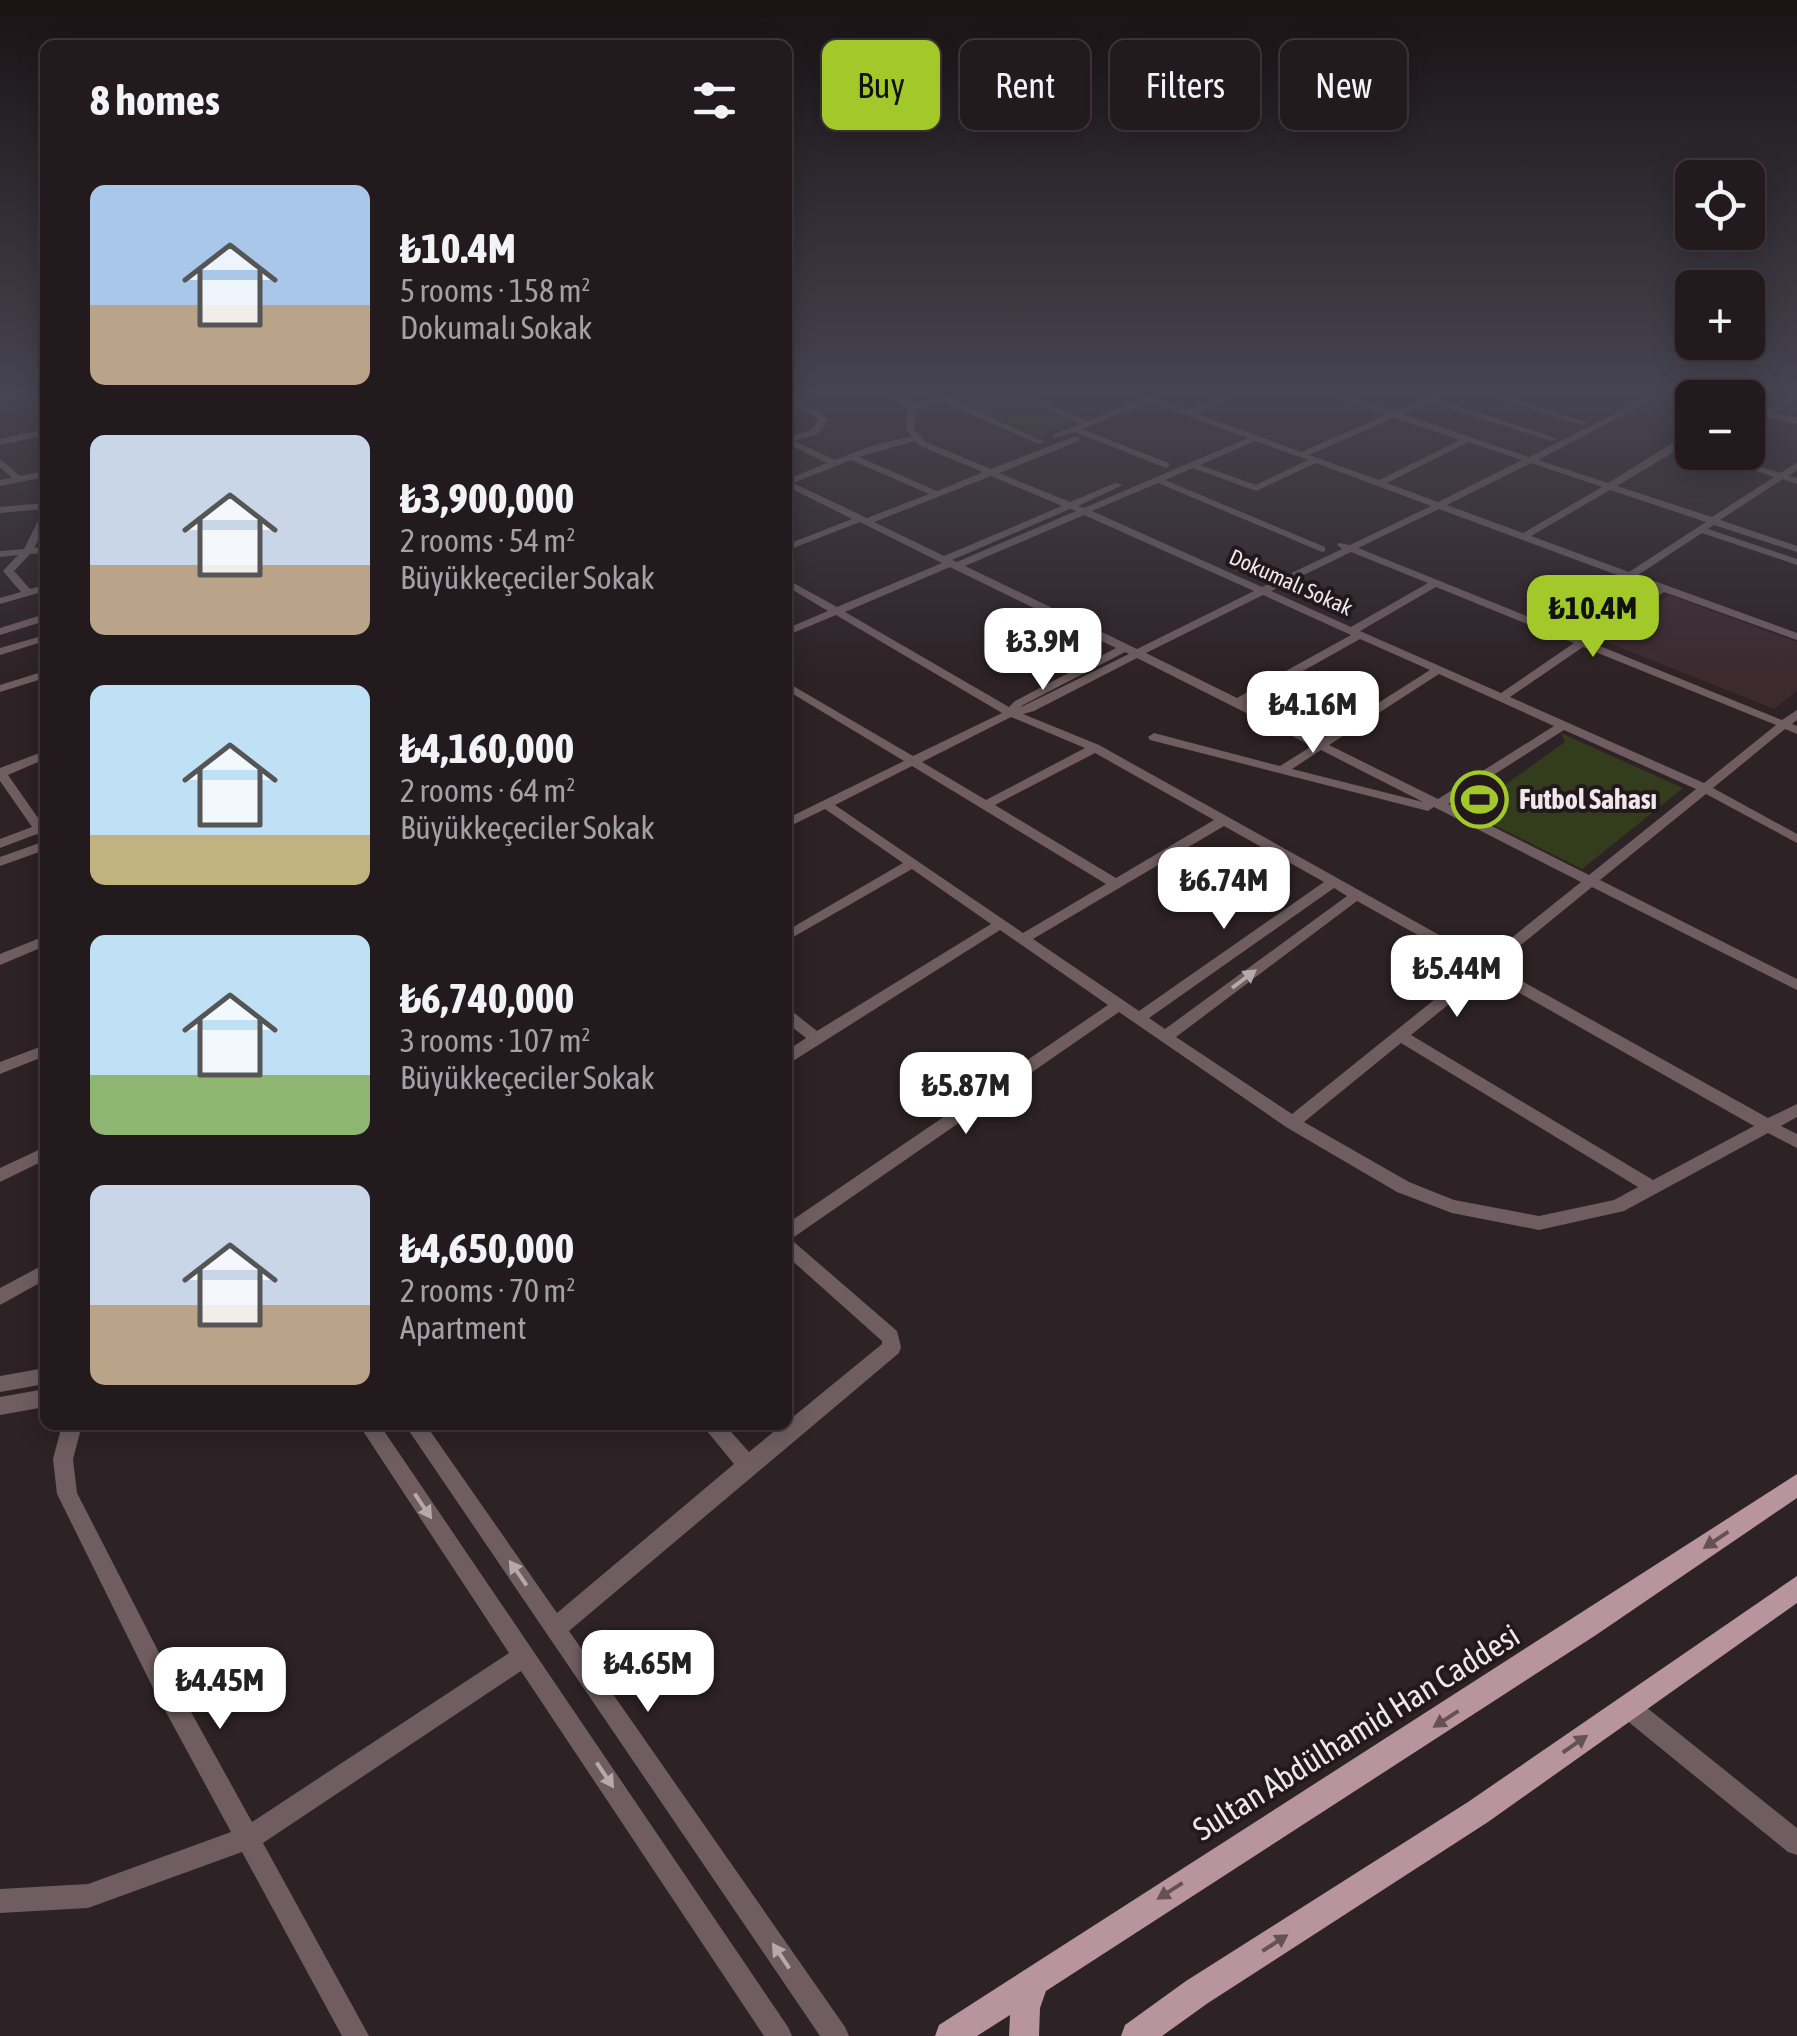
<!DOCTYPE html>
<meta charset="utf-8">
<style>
:root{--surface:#221a1c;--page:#2e2729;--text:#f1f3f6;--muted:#a2a1a3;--line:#3f383b;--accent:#a2c929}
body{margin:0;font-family:"Asap Condensed",sans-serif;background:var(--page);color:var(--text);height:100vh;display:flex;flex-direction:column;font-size:38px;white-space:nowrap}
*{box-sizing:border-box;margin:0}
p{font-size:32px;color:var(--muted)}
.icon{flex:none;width:55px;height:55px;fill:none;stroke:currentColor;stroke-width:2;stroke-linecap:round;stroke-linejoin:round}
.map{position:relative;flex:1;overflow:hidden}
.details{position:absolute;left:40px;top:40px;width:752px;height:1390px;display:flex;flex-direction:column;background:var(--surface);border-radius:15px;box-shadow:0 5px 25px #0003,0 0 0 2px var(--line)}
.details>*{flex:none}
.top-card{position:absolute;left:822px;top:40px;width:822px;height:90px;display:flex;gap:20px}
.buttons{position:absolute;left:1675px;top:160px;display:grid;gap:20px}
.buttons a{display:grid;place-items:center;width:90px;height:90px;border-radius:15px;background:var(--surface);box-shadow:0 5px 25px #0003,0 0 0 2px var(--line);font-size:50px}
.price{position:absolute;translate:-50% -85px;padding:0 22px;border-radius:20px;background:#fff;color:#222;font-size:32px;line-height:65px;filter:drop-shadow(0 2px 5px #0008)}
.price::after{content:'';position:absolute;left:50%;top:60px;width:30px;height:22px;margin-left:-15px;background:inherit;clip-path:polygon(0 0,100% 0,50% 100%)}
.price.current{background:var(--accent);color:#111}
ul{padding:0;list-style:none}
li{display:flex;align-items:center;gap:30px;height:250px;padding:0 50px}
li span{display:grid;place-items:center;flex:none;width:280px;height:200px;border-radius:15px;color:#555}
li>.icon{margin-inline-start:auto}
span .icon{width:120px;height:120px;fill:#fffc;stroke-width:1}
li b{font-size:42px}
h2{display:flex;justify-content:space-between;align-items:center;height:120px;padding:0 50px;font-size:42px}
.tag{padding:0 35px;border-radius:15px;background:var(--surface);box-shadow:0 5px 25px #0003,0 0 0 2px var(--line);font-size:35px;line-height:90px}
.tag.current{background:var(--accent);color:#111}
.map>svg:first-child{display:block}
.built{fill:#3c2a2f}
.green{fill:#333d1e}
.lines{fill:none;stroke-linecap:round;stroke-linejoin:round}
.minor{fill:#6f5d62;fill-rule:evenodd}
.major{fill:#b8949f;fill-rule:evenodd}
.oneway{fill:#b6a9ad}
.oneway2{fill:#665057}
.labels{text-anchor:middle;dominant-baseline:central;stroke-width:8;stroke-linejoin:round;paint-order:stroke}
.far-street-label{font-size:22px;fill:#f0e7ea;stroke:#23181c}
.poi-label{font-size:28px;font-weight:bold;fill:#f0e7ea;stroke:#23181c;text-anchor:start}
.near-street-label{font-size:32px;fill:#f0e7ea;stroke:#23181c}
</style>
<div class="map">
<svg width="1797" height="2036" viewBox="0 0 1797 2036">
<rect width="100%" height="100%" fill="#2d2225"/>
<!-- built -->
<path class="built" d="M1669,595l128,47v49l-23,18 -173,-69z"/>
<!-- green -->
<path class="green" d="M977,393h27l74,29 -40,15 -86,-35z
M1561,733l122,55 -101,81 -132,-66 34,-24 18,8 63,-45z"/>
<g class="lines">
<!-- minor -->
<path class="minor" d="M886,393h10l17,11 48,-11h14l-23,7 93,42 -7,2 -94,-42 -28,7 -2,20 12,13 65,27 82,-32h6v4l-80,32 71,29 45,-19 8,2 -45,21 6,2 164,-70 -98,-36 -68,27 87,34 1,2 -4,3 -91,-36 -21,6v-4l26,-10 -69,-31h11l66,28 54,-22 -13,-6h11l47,17 44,-17h11l-47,20 106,39 85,-37 -61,-22h12l57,19 43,-19h11l-10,6 120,40 -7,2 -120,-39 -29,12 127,43 126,-64h10l-127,67 70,23 84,-52v6l-23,18 -52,31 95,31 62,-40 -76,-25h15l67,21 17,-10v7l-8,6 8,2v6l-14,-5 -63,41 77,26v6l-83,-27 -6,4 89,30v6l-95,-32 -64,42 159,58v7l-133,-48 -74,50 192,78 15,-10v10l-5,4 5,2v8l-12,-5 -72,59 84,46v9l-91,-49 -106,86 197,99v11l-205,-103 -97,79 273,152 29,-14v13l-16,9 16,8v14l-29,-15 -144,78 -85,19 -87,-17 -55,-21 -111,-65 -167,-115 -325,225 -6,2v-16l320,-218 -108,-75 -207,131 -5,1v-12l18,-12 -18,-14v-13l5,1 24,19 174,-107 -79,-55 -124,71v-10l115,-67 -78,-54 -37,18v-9l116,-57 -116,-70v-8l125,73 89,-43 -166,-98 -48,20v-7l40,-17 -40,-24v-7l49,27 105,-44 -82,-41 -72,28v-6l64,-25 -64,-32v-8l39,-16 -39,-19v-7l23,-7 8,-10 -6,-5 -25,-11v-5l31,12 9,9 -11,14 -23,7 41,19 36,-14 41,-10 -6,-7 2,-21zM1394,418l66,22 -81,40 -70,-25zM915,441l5,5 63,26 -46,19 -78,-34zM1255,441l53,19 -52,25 -56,-20zM1468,442l54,18 -84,42 -51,-19zM851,460l78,34 -62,24 -74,-35zM1316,463l115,43 -81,39 -11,-2 -2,2 5,4 -80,38 -170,-76 66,-28 164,69 3,-1v-4l-160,-67 28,-12 63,23zM1531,463l71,24 -79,46 -76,-28zM991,476l71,30 -118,50 -70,-34zM1610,490l96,32 -77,50 -98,-36zM1070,509l6,2 -119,51 -5,-2zM1439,509l186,69 30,10 -74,50 -223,-90zM1084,515l170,76 -117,58 -172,-83zM1351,552l77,31 -77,44 -80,-36zM950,567l2,1 164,80 -101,53 -6,6 -164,-95zM1436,587l138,56 -73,50 -141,-62zM1263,595l88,40 -114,63 -91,-45zM1360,639l70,31 -110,70 -74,-37zM1583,647l193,78 -72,58 -194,-86zM1125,652l4,2 -108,53 2,-2zM1137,658l175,88 -32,20 -126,-33 -6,4 2,3 278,71 6,-4 147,75 -97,78 -385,-215 -76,-31 11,-3zM1439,674l115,52 -116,73 -109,-54zM1011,717l74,31 -99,52 -64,-38zM1564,730l132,59 -107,86 -141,-71zM1321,750l102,52 -131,-33zM1095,753l119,67 -98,58 -121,-73zM912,766l194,118 -83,49 -188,-128zM1224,826l100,56 -185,129 -106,-72zM1334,888l13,8 -182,133 -16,-11zM1357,901l118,66 -183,147 -116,-77zM1486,974l268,152 -101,54 -242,-145zM1401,1043l237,144 -24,13 -75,16 -85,-16 -45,-18 -105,-60z
M1482,393h12l95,30 -7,2z
M1670,393h14l14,5h-6v2z
M1763,393h10l-25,13v-5z
M1794,393h3v5l-24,15 24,5v6l-31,-7 -18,9v-5l10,-6 -10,-3v-4l16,3z
M45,429v6l-45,10v-6z
M0,459l20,17 25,-5v6l-45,9v-6l12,-2 -12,-11z
M45,503v6l-45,4v-6z
M45,514v13l-11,21 11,-1v6l-15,1 -16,17 16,18 15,-4v6l-45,13v-6l21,-6 -18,-21 15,-16 -18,2v-6l24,-2 16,-32z
M45,614v7l-45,14v-7z
M45,635v6l-45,14v-7z
M45,671v7l-45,14v-7z
M45,751v8l-37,16 37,53v13l-5,-1 -3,-6 -37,14v-9l32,-12 -32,-46v-13z
M45,841v9l-45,16v-9z
M45,936v10l-45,19v-11z
M45,1045v11l-45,18v-12z
M45,1147v13l-45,22v-14z
M788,1240l6,2 103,89 4,16 -2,6 -330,278 276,396 4,9h-29l-415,-611h21l131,188 177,-149 -32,-39h23l24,27 33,-27h6v-4l94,-77v-3l-94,-84z
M45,1264v16l-45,25v-17z
M45,1368v16l-45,8v-16z
M45,1389v18l-45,8v-18z
M62,1425h20l-9,34 4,34 93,181 82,148 257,-169 -150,-228h21l408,602 4,9h-28l-243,-365 -258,172 106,193h-27l-100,-184 -154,56 -88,5v-24l88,-5 143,-52 -77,-142 -97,-196 -4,-35z
M1628,1696l8,3 161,129v27l-9,-3 -168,-137 -3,-8 3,-8z"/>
<!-- major -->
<path class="major" d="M12,393h16l-28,9v-6z
M1797,1474v24l-201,137 -550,356 -6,17 -1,28h-30l1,-21 -33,21h-42l4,-11z
M1797,1576v27l-309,219 -280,181 -46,33h-41l4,-11 61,-44 282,-179z"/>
</g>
<!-- one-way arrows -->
<defs><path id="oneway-solid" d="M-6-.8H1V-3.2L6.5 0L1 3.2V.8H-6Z" transform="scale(2.5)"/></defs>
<g class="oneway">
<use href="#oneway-solid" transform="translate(1244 979) rotate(-37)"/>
<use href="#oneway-solid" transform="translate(423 1506) rotate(56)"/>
<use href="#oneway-solid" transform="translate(518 1573) rotate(-125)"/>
<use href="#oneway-solid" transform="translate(605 1775) rotate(56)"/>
<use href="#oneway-solid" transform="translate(781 1956) rotate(-124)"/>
</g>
<g class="oneway2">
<use href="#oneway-solid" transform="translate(1716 1540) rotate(146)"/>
<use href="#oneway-solid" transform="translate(1446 1719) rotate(147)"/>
<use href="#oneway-solid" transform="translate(1575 1744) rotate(-35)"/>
<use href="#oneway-solid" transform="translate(1170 1891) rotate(147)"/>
<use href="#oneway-solid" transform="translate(1275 1943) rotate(-33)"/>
</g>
<!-- sky -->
<linearGradient id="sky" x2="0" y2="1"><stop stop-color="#191314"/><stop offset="0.58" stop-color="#464451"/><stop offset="1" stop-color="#464451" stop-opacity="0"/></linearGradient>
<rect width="1797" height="678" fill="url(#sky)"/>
<!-- icons -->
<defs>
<symbol id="stadium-ring" viewBox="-11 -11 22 22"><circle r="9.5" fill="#23181c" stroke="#a2c929" stroke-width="1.5"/><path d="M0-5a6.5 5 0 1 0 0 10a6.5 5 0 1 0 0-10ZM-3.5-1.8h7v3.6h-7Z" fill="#a2c929"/></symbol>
</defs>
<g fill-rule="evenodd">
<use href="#stadium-ring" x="1448" y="768" width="63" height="63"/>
</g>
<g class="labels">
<!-- far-street labels -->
<g class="far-street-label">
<text transform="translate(1291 582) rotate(24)">Dokumalı Sokak</text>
</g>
<!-- poi labels -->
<g class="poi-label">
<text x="1519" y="799">Futbol Sahası</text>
</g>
<!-- near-street labels -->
<g class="near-street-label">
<text transform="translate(1356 1732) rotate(-32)">Sultan Abdülhamid Han Caddesi</text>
</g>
</g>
</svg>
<div class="buttons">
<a><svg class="icon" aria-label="locate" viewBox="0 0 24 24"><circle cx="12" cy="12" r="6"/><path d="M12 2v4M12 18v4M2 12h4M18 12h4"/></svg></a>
<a>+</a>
<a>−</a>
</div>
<b class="price current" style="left:1593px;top:660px">₺10.4M</b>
<b class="price" style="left:1043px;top:693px">₺3.9M</b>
<b class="price" style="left:1313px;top:756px">₺4.16M</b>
<b class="price" style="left:1224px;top:932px">₺6.74M</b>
<b class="price" style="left:1457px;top:1020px">₺5.44M</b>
<b class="price" style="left:966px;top:1137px">₺5.87M</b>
<b class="price" style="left:648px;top:1715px">₺4.65M</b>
<b class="price" style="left:220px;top:1732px">₺4.45M</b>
<div class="top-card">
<a class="tag current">Buy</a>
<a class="tag">Rent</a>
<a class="tag">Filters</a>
<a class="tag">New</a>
</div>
<section class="details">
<h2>8 homes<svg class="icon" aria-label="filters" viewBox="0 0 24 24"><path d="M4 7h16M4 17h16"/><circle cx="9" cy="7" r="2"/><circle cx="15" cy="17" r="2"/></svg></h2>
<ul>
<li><span style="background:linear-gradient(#a9c7e8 60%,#b9a48a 0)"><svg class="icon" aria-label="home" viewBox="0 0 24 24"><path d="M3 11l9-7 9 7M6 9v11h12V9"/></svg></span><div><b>₺10.4M</b><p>5 rooms · 158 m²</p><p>Dokumalı Sokak</p></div></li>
<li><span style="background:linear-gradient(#c9d6e8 65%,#b9a48a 0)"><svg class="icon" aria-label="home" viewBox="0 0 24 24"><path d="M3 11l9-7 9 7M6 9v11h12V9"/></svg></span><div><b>₺3,900,000</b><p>2 rooms · 54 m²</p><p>Büyükkeçeciler Sokak</p></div></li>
<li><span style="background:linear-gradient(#bfe0f5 75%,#c2b280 0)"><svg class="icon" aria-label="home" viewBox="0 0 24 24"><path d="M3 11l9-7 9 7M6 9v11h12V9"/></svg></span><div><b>₺4,160,000</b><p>2 rooms · 64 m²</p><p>Büyükkeçeciler Sokak</p></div></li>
<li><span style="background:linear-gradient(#bfe0f5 70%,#8fb573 0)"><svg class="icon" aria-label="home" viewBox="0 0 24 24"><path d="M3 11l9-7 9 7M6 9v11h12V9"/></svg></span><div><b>₺6,740,000</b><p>3 rooms · 107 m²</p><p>Büyükkeçeciler Sokak</p></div></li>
<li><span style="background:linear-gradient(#c9d6e8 60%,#b9a48a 0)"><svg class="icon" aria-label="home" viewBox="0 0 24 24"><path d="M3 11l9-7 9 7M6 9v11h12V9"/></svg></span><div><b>₺4,650,000</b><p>2 rooms · 70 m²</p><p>Apartment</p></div></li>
</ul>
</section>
</div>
